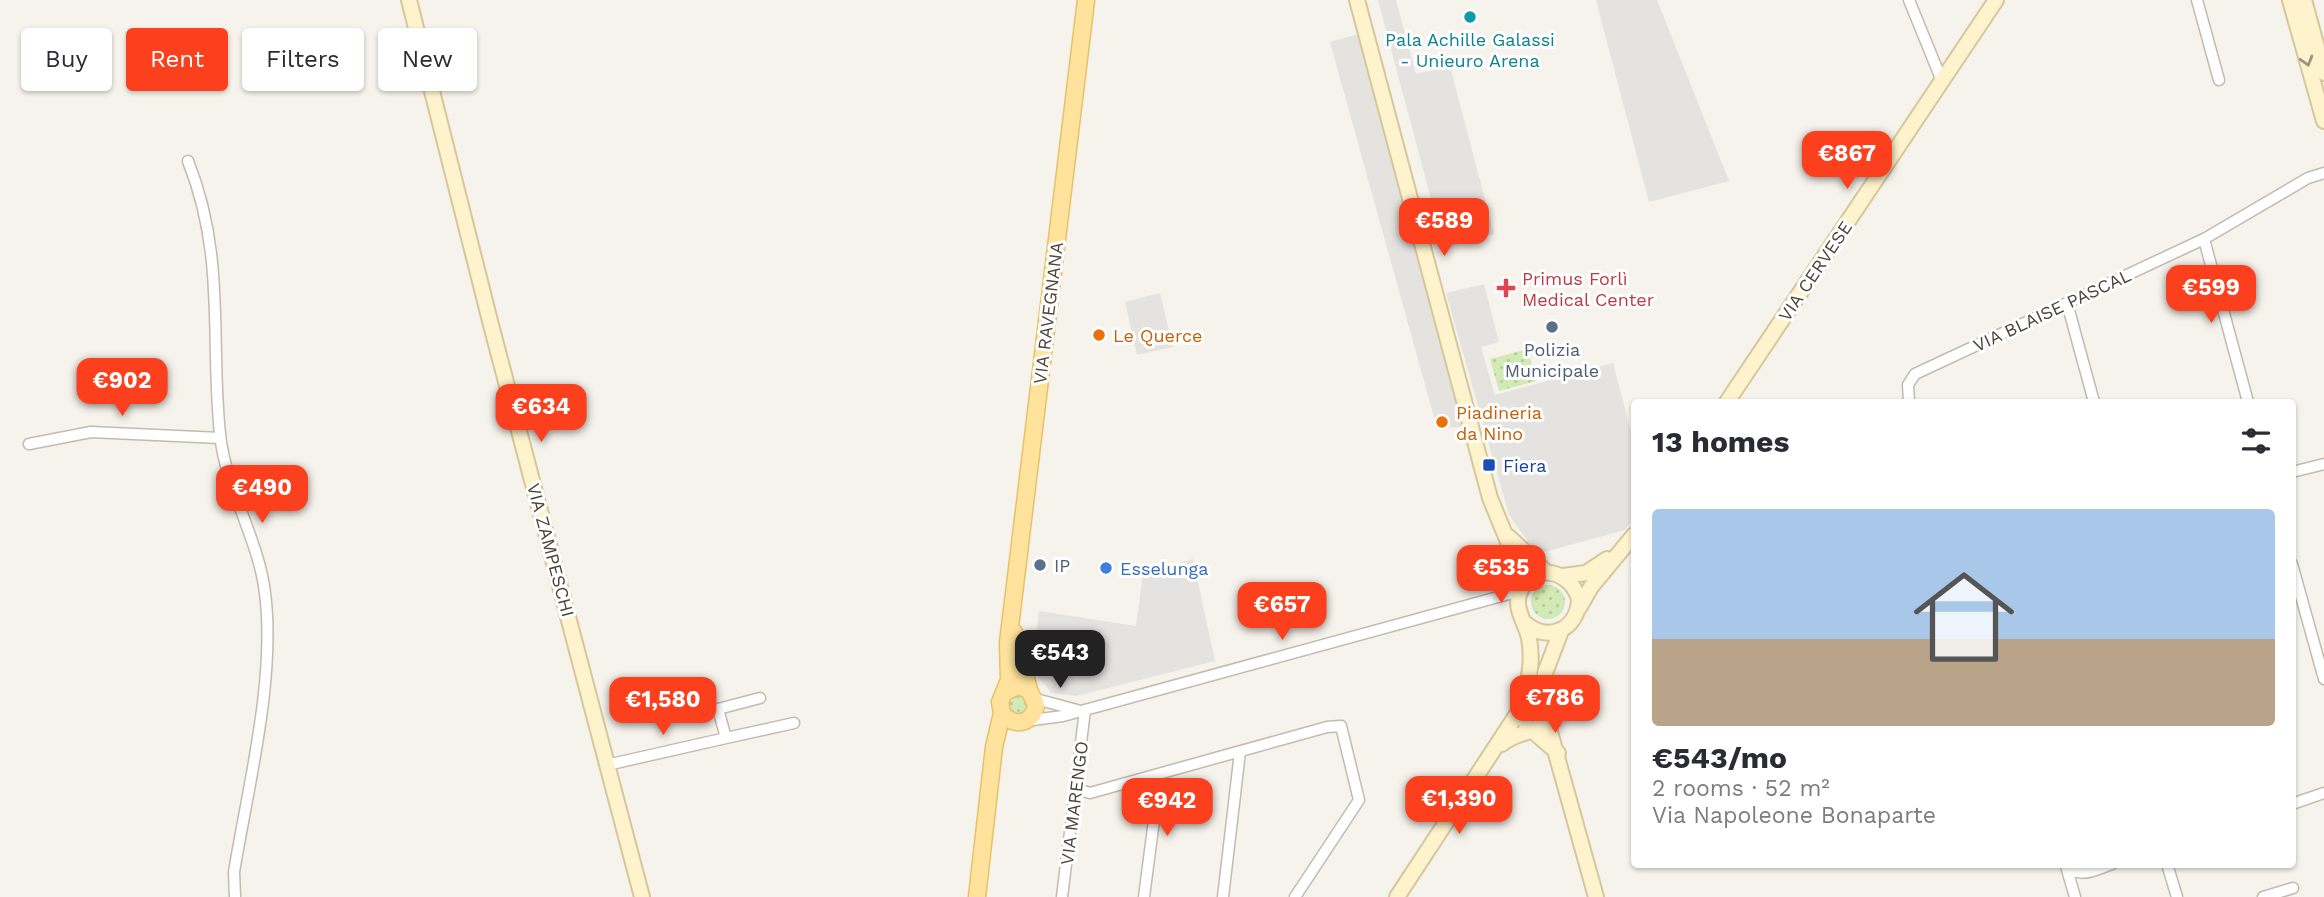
<!DOCTYPE html>
<meta charset="utf-8">
<style>
:root{--surface:#fff;--page:#f7f7f7;--text:#2b2b33;--muted:#7c7c81;--accent:#fc3f1d}
body{margin:0;font-family:"Work Sans",sans-serif;background:var(--page);color:var(--text);height:100vh;display:flex;flex-direction:column;font-size:26px;white-space:nowrap}
*{box-sizing:border-box;margin:0}
p{font-size:23px;color:var(--muted)}
.icon{flex:none;width:38px;height:38px;fill:none;stroke:currentColor;stroke-width:2;stroke-linecap:round;stroke-linejoin:round}
.map{position:relative;flex:1;overflow:hidden}
.details{position:absolute;left:1631px;top:399px;width:665px;height:469px;display:flex;flex-direction:column;background:var(--surface);border-radius:7px;box-shadow:0 2px 5px #0004}
.details>*{flex:none}
.hud{position:absolute;left:21px;top:28px;width:665px;height:63px;display:flex;gap:14px}
.price{position:absolute;translate:-50% -60px;padding:0 16px;border-radius:14px;background:var(--accent);color:#fff;font-size:23px;line-height:46px;filter:drop-shadow(0 2px 4px #0008)}
.price::after{content:'';position:absolute;left:50%;top:42px;width:21px;height:16px;margin-left:-10px;background:inherit;clip-path:polygon(0 0,100% 0,50% 100%)}
.price.selected{background:#222;color:#fff}
ul{padding:0;list-style:none}
li{display:grid;align-content:center;gap:14px;height:371px;padding:0 21px}
li span{display:grid;place-items:center;height:217px;border-radius:7px;color:#555}
li>.icon{margin-inline-start:auto}
span .icon{width:126px;height:126px;fill:#fffc;stroke-width:1}
li b{font-size:30px}
h2{display:flex;justify-content:space-between;align-items:center;height:84px;padding:0 21px;font-size:30px}
.tag{padding:0 24px;border-radius:7px;background:var(--surface);box-shadow:0 2px 5px #0004;font-size:24px;line-height:63px}
.tag.selected{background:var(--accent);color:#fff}
.map>svg:first-child{display:block}
.grass{fill:url(#grass-dots)}
.parking{fill:#e5e3e0}
.lines{fill:none;stroke-linecap:round;stroke-linejoin:round}
.street-casing{stroke:#c2bbae;stroke-width:13}
.secondary-casing{stroke:#d6c79b;stroke-width:18}
.primary-casing{stroke:#e6c16a;stroke-width:19}
.street{stroke:#fff;stroke-width:10}
.secondary{stroke:#fff3cd;stroke-width:14}
.primary{stroke:#ffe39c;stroke-width:16}
.oneway{stroke:#9c937c}
.culture-dot{fill:#0f9aa8;stroke:#fff;stroke-width:2.5}
.health-dot{fill:#e0444e;stroke:#fff;stroke-width:2.5}
.service-dot{fill:#5c6f8a;stroke:#fff;stroke-width:2.5}
.food-dot{fill:#e8710a;stroke:#fff;stroke-width:2.5}
.transit-dot{fill:#1a4fb4;stroke:#fff;stroke-width:2.5}
.shop-dot{fill:#3f7fe0;stroke:#fff;stroke-width:2.5}
.labels{text-anchor:middle;dominant-baseline:central;stroke-width:6;stroke-linejoin:round;paint-order:stroke}
.culture-label{font-size:18px;fill:#0d838f;stroke:#fff}
.street-label{font-size:18px;fill:#4b4439;stroke:#fff}
.health-label{font-size:18px;fill:#be3a42;stroke:#fff;text-anchor:start}
.food-label{font-size:18px;fill:#c56008;stroke:#fff;text-anchor:start}
.service-label{font-size:18px;fill:#4e5e75;stroke:#fff}
.transit-label{font-size:18px;fill:#164399;stroke:#fff;text-anchor:start}
.shop-label{font-size:18px;fill:#366cbe;stroke:#fff;text-anchor:start}
</style>
<div class="map">
<svg width="2324" height="897" viewBox="0 0 2324 897">
<defs>
<pattern id="grass-dots" width="8" height="8" patternUnits="userSpaceOnUse" patternTransform="scale(1.75)"><rect width="8" height="8" fill="#d2eab5"/><path d="M2 2h.1M6 6h.1" fill="none" stroke="#b6ca9c" stroke-width="1.8" stroke-linecap="round"/></pattern>
</defs>
<rect width="100%" height="100%" fill="#f6f3ec"/>
<!-- grass -->
<path class="grass" d="M1528,349l8,32 -37,10 -9,-32z
M1531 602a17 17 0 1 1 34 0a17 17 0 1 1-34 0Z
M1009 705a9 9 0 1 1 18 0a9 9 0 1 1-18 0Z"/>
<!-- parking -->
<path class="parking" d="M1378,0h18l20,74 34,-8 44,168 -50,14z
M1596,0h61l72,181 -80,21z
M1359,34l104,393 -26,1 -107,-386z
M1484,284l15,58 -18,5 14,48 118,-32 21,80v76l-9,11 -88,24 -28,-39 -63,-222z
M1160,293l13,54 -36,8 -12,-53z
M1193,559l22,102 -139,35 -25,-3 -12,-15 -6,-17 6,-50 97,15 7,-52z"/>
<g class="lines">
<defs>
<path id="street" d="M1909,0l33,81
M2197,0l22,80
M188,161c38,96 22,176 32,273 5,53 39,106 45,159 11,85 -17,194 -31,279l1,25
M2204,239l44,163
M2067,303l27,99
M1909,402l-1,-17 7,-11 289,-135 104,-61 16,-5
M29,444l62,-12 129,6
M2292,472l32,-8
M2292,564l32,115
M760,698l-42,11 8,29 68,-15
M1036,699l41,11
M1025,721l38,-5 457,-125
M607,765l119,-27
M1077,789l13,4 237,-66 14,-1 18,74 -64,97
M2292,804l32,-11
M2065,864c14,16 30,6 47,0
M2167,864l10,33
M2066,866l9,31
M1062,897l23,-187
M1144,897l16,-123
M1223,897l17,-145
M2263,897l30,-9"/>
<path id="secondary" d="M409,0l82,325 151,572
M1357,0l133,498 35,85
M2290,0l34,121
M2304,0l20,73
M1727,402l269,-402
M1509,537l37,35
M1563,576l23,-3 21,-14
M1579,608l12,-21 43,-52
M1526,624c23,19 52,5 53,-25 -8,-28 -46,-39 -59,-7 -7,16 6,31 9,46 6,33 -6,53 -5,81l3,7 31,27
M1545,714l51,183
M1502,744c13,-12 31,-10 41,-21l2,-50 16,-42
M1397,897l128,-195"/>
<path id="primary" d="M1014,632l15,58
M1004,692l15,-6 10,4 7,15c-3,19 -22,23 -34,8l-2,-11 9,-22 -1,-37 78,-643
M977,897l17,-150 8,-34"/>
</defs>
<!-- street casing -->
<use href="#street" class="street-casing"/>
<!-- secondary casing -->
<use href="#secondary" class="secondary-casing"/>
<!-- primary casing -->
<use href="#primary" class="primary-casing"/>
<!-- street -->
<use href="#street" class="street"/>
<!-- secondary -->
<use href="#secondary" class="secondary"/>
<!-- primary -->
<use href="#primary" class="primary"/>
</g>
<!-- one-way arrows -->
<defs><path id="oneway-chevron" d="M-2-3.5L2.5 0L-2 3.5" fill="none" stroke-width="1.6" stroke-linecap="round" stroke-linejoin="round" transform="scale(1.75)"/></defs>
<use class="oneway" href="#oneway-chevron" transform="translate(2307 61) rotate(74)"/>
<!-- markers -->
<circle class="culture-dot" cx="1470" cy="17" r="7"/>
<path class="health-dot" d="M1502.5 277.5h7v7h7v7h-7v7h-7v-7h-7v-7h7z"/>
<g class="service-dot">
<circle cx="1552" cy="327" r="7"/>
<circle cx="1040" cy="565" r="7"/>
</g>
<g class="food-dot">
<circle cx="1099" cy="335" r="7"/>
<circle cx="1442" cy="422" r="7"/>
</g>
<rect class="transit-dot" x="1482" y="458" width="14" height="14" rx="3.5"/>
<circle class="shop-dot" cx="1106" cy="568" r="7"/>
<g class="labels">
<!-- culture labels -->
<g class="culture-label">
<text x="1470" y="39">Pala Achille Galassi<tspan x="1470" dy="21">- Unieuro Arena</tspan></text>
</g>
<!-- street labels -->
<g class="street-label">
<text transform="translate(1815 271) rotate(-56)">VIA CERVESE</text>
<text transform="translate(2052 310) rotate(-25)">VIA BLAISE PASCAL</text>
<text transform="translate(1048 313) rotate(-83)">VIA RAVEGNANA</text>
<text transform="translate(551 550) rotate(75)">VIA ZAMPESCHI</text>
<text transform="translate(1074 803) rotate(-83)">VIA MARENGO</text>
</g>
<!-- health labels -->
<g class="health-label">
<text x="1522" y="278">Primus Forlì<tspan x="1522" dy="21">Medical Center</tspan></text>
</g>
<!-- food labels -->
<g class="food-label">
<text x="1113" y="335">Le Querce</text>
<text x="1456" y="412">Piadineria<tspan x="1456" dy="21">da Nino</tspan></text>
</g>
<!-- service labels -->
<g class="service-label">
<text x="1552" y="349">Polizia<tspan x="1552" dy="21">Municipale</tspan></text>
<text x="1054" y="565" text-anchor="start">IP</text>
</g>
<!-- transit labels -->
<g class="transit-label">
<text x="1503" y="465">Fiera</text>
</g>
<!-- shop labels -->
<g class="shop-label">
<text x="1120" y="568">Esselunga</text>
</g>
</g>
</svg>
<b class="price" style="left:1847px;top:191px">€867</b>
<b class="price" style="left:1444px;top:258px">€589</b>
<b class="price" style="left:2211px;top:325px">€599</b>
<b class="price" style="left:122px;top:418px">€902</b>
<b class="price" style="left:541px;top:444px">€634</b>
<b class="price" style="left:262px;top:525px">€490</b>
<b class="price" style="left:1501px;top:605px">€535</b>
<b class="price" style="left:1282px;top:642px">€657</b>
<b class="price selected" style="left:1060px;top:690px">€543</b>
<b class="price" style="left:1555px;top:735px">€786</b>
<b class="price" style="left:663px;top:737px">€1,580</b>
<b class="price" style="left:1459px;top:836px">€1,390</b>
<b class="price" style="left:1167px;top:838px">€942</b>
<div class="hud">
<a class="tag">Buy</a>
<a class="tag selected">Rent</a>
<a class="tag">Filters</a>
<a class="tag">New</a>
</div>
<section class="details">
<h2>13 homes<svg class="icon" aria-label="filters" viewBox="0 0 24 24"><path d="M4 7h16M4 17h16"/><circle cx="9" cy="7" r="2"/><circle cx="15" cy="17" r="2"/></svg></h2>
<ul>
<li><span style="background:linear-gradient(#a9c7e8 60%,#b9a48a 0)"><svg class="icon" aria-label="home" viewBox="0 0 24 24"><path d="M3 11l9-7 9 7M6 9v11h12V9"/></svg></span><div><b>€543/mo</b><p>2 rooms · 52 m²</p><p>Via Napoleone Bonaparte</p></div></li>
</ul>
</section>
</div>
